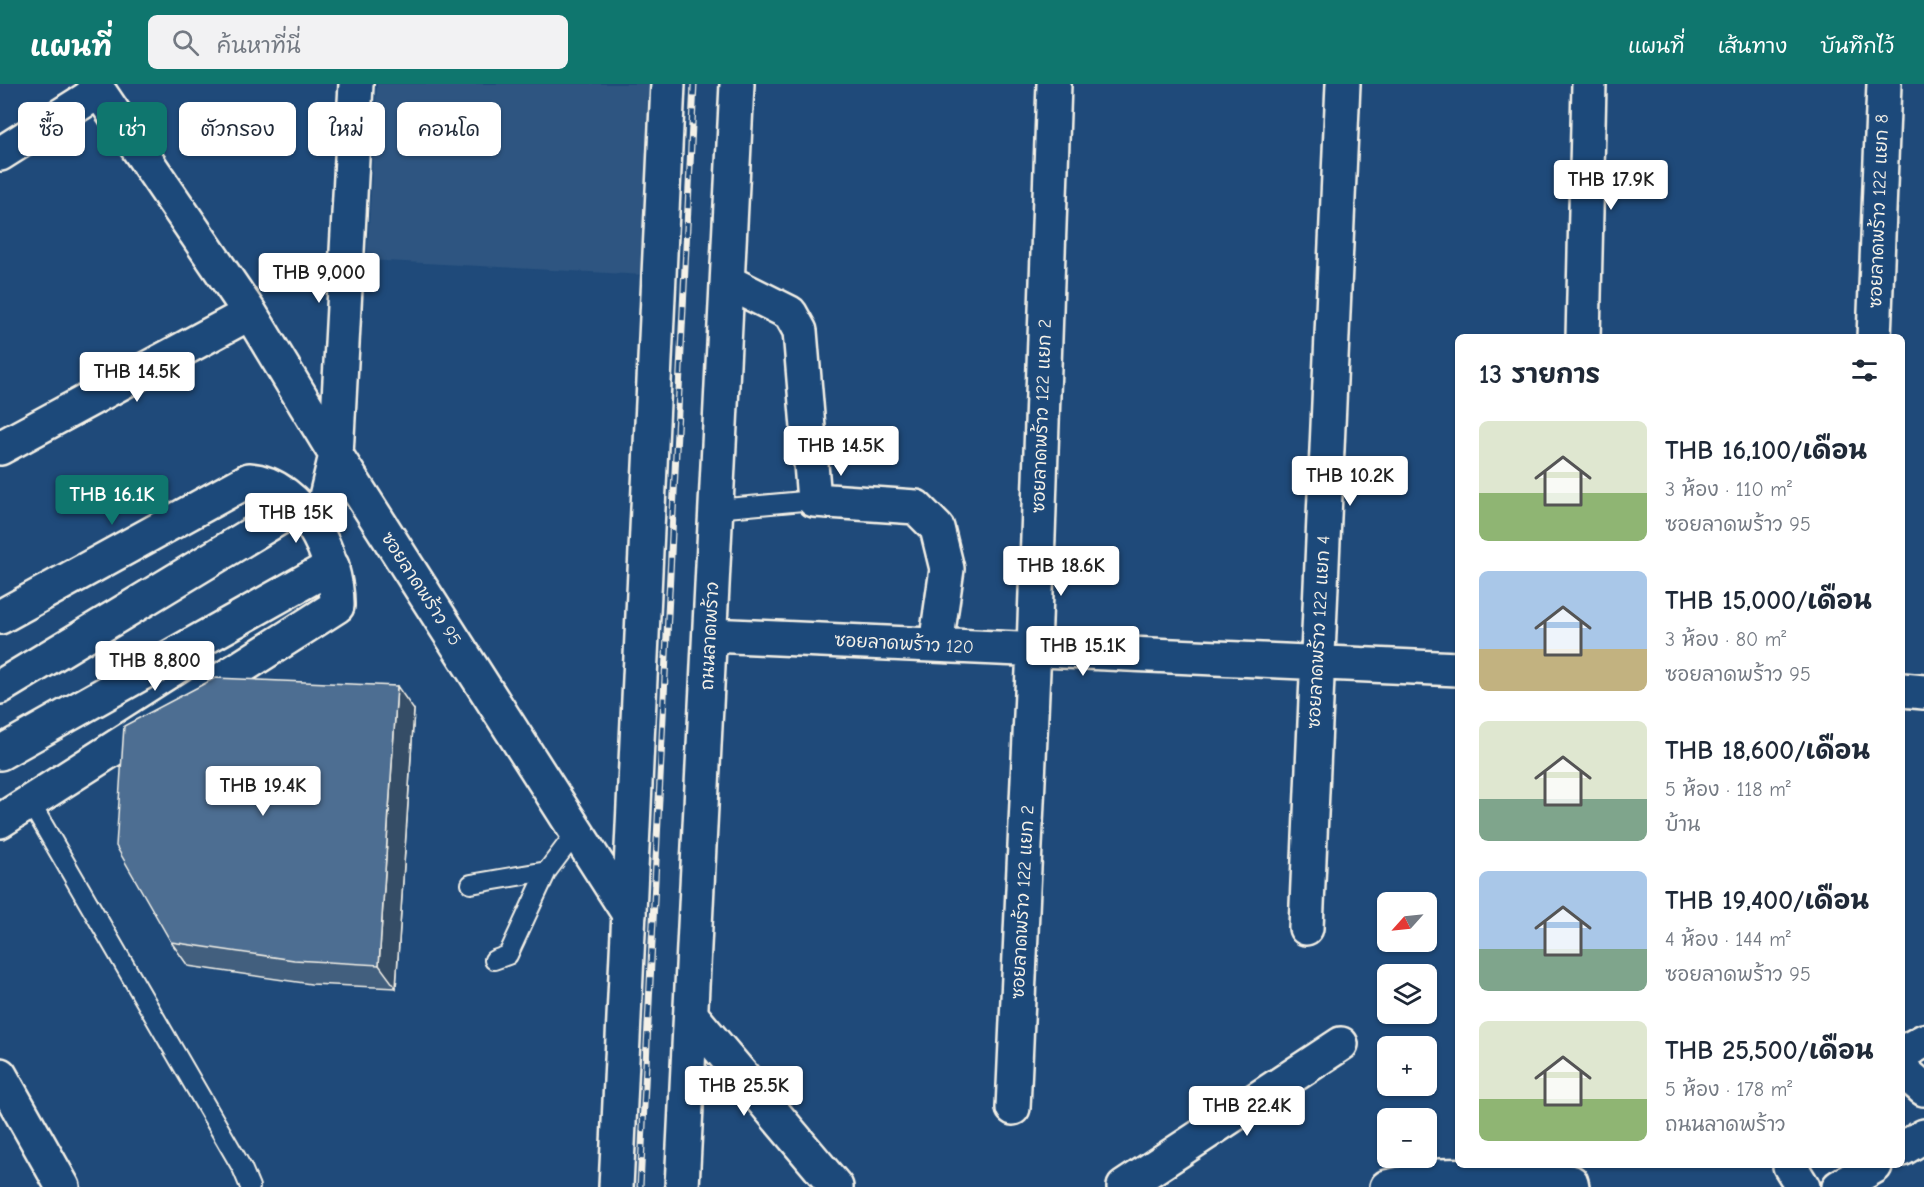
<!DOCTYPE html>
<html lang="th">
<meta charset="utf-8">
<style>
:root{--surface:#fff;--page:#f2f2f3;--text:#1f2937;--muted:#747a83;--accent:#0f766e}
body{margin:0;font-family:"Comic Neue","Playpen Sans Thai",sans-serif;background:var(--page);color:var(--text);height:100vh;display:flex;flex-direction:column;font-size:22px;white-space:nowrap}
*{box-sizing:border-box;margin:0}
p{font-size:20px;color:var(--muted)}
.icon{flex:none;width:33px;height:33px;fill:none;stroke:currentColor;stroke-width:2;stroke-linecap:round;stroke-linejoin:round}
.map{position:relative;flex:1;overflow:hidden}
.details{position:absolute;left:1455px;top:250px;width:450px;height:834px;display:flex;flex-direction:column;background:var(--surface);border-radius:9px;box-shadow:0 2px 4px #0004}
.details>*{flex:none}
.hud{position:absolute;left:18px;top:18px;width:570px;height:54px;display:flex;gap:12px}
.needle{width:39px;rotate:243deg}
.fabs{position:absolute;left:1377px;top:808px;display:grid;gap:12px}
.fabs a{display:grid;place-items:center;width:60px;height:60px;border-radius:9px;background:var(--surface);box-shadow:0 2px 4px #0004;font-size:30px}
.price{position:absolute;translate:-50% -51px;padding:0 14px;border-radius:6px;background:#fff;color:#222;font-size:20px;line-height:39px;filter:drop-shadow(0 2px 3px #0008)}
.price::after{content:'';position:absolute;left:50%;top:36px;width:18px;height:14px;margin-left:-9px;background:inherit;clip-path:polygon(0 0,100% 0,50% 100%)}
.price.current{background:var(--accent);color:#fff}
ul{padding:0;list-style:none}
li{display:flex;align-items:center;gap:18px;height:150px;padding:0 24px}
li span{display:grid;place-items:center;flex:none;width:168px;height:120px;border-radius:9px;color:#555}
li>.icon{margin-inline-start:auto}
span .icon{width:72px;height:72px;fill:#fffc;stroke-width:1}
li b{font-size:26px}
h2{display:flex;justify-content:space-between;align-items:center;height:72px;padding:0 24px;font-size:26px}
.chip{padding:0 21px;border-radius:9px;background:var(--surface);box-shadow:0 2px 4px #0004;font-size:21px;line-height:54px}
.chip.current{background:var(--accent);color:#fff}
header{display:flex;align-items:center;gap:36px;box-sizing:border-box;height:84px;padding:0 30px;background:var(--accent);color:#fff}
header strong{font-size:28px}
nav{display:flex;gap:33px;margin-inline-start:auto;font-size:21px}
.search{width:420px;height:54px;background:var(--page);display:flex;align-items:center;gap:15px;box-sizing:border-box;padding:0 21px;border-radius:9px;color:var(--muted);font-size:22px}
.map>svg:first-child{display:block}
.built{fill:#2d5581}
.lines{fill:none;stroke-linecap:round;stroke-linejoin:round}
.service-casing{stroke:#f4f1e8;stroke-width:22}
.minor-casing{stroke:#f4f1e8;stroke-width:38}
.primary-casing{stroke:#f4f1e8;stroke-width:38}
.service{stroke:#1f4a7a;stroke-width:18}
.minor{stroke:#1f4a7a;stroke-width:33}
.primary{stroke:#1f4a7a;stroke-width:33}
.rail-casing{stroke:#f4f1e8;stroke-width:7}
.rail{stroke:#1f4a7a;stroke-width:4.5;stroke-dasharray:14;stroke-linecap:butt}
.wall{fill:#425f7e;stroke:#f4f1e8;stroke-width:1.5}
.shaded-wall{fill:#364d66;stroke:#f4f1e8;stroke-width:1.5}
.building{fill:#4d6e92;stroke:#f4f1e8;stroke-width:1.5}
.labels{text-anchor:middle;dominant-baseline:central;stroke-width:4.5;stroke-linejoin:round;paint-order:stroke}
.street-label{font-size:18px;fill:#f4f1e8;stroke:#1f4a7a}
</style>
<header>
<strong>แผนที่</strong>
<div class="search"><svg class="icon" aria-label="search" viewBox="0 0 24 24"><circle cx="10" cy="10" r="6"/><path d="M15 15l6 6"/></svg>ค้นหาที่นี่</div>
<nav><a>แผนที่</a><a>เส้นทาง</a><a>บันทึกไว้</a></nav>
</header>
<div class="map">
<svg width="1924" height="1103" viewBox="0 0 1924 1103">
<rect width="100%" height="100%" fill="#1f4a7a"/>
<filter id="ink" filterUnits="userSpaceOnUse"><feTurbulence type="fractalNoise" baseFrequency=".0167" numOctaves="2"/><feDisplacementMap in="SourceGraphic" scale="12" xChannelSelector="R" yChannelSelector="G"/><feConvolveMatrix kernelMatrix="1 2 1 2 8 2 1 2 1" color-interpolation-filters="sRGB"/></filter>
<g filter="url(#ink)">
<!-- built -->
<path class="built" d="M377,0h278l-10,191 -278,-15z"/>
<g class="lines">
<defs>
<path id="service" d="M716,425l98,-9
M30,718l212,366 8,19
M471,800l76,-13
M494,876l14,-5 39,-84 30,-40"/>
<path id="minor" d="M94,0l156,229 86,142 293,459
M0,70l98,-62
M728,198l62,31 10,18 14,169 102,7 21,21 10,41 -11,76
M1583,254l6,-254
M1874,254l10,-254
M0,364l250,-135
M318,446l18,-75 20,-371
M0,533l249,-137c53,4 89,78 88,126l-337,215
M710,551l748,34
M0,603l297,-180
M1902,606l22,2
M0,669l332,-187
M1306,844l37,-844
M691,931l145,172
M1902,969l22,-12
M1902,986l22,19
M0,991l63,112
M1013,1024l21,-459 20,-565
M1902,1065l22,-13
M1790,1082l13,21
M1124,1103l217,-143
M1387,1103l52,-11 75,-2 57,8 1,5
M1839,1103l36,-21"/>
<path id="primary" d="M616,1103l52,-1103
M682,1103l55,-1103"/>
</defs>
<!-- service casing -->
<use href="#service" class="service-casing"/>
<!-- minor casing -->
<use href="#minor" class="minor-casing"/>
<!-- primary casing -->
<use href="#primary" class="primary-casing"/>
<!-- service -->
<use href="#service" class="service"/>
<!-- minor -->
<use href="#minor" class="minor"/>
<!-- primary -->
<use href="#primary" class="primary"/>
<defs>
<path id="rail" d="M640,1103l54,-1103"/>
</defs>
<!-- rail casing -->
<use href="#rail" class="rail-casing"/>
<!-- rail -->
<use href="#rail" class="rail"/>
</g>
<!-- wall -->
<path class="wall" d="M414,626l-18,278 -85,-4 -123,-18 -17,-24z"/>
<!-- shaded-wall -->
<path class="shaded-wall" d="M397,602l17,24 -18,278 -17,-23z"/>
<!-- building -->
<path class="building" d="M215,594l182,8 -18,279 -85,-5 -123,-18 -55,-96 8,-120z"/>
</g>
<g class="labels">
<!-- street labels -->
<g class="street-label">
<text transform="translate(1879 127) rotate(-88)">ซอยลาดพร้าว 122 แยก 8</text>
<text transform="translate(1042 332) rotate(-88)">ซอยลาดพร้าว 122 แยก 2</text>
<text transform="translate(421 505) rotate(57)">ซอยลาดพร้าว 95</text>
<text transform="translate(1319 548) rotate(-87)">ซอยลาดพร้าว 122 แยก 4</text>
<text transform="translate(710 552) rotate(-87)">ถนนลาดพร้าว</text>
<text transform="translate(904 560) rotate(3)">ซอยลาดพร้าว 120</text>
<text transform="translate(1023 818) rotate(-87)">ซอยลาดพร้าว 122 แยก 2</text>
</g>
</g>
</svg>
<div class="fabs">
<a><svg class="needle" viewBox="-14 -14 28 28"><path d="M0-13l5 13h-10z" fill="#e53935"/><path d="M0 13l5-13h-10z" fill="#747a83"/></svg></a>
<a><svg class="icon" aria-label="layers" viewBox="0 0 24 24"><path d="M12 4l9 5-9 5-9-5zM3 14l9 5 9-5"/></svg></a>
<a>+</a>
<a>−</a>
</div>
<b class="price" style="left:1611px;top:127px">THB 17.9K</b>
<b class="price" style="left:319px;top:220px">THB 9,000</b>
<b class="price" style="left:137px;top:319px">THB 14.5K</b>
<b class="price" style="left:841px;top:393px">THB 14.5K</b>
<b class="price" style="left:1350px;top:423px">THB 10.2K</b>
<b class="price current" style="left:112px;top:442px">THB 16.1K</b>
<b class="price" style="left:296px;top:460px">THB 15K</b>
<b class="price" style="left:1061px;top:513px">THB 18.6K</b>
<b class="price" style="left:1083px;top:593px">THB 15.1K</b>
<b class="price" style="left:155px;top:608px">THB 8,800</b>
<b class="price" style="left:263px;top:733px">THB 19.4K</b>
<b class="price" style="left:744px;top:1033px">THB 25.5K</b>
<b class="price" style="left:1247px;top:1053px">THB 22.4K</b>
<div class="hud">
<a class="chip">ซื้อ</a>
<a class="chip current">เช่า</a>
<a class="chip">ตัวกรอง</a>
<a class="chip">ใหม่</a>
<a class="chip">คอนโด</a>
</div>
<section class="details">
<h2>13 รายการ<svg class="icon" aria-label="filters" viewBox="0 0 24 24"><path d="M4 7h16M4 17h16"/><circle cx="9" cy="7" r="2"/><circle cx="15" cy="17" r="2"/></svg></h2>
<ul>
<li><span style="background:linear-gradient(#dfe7d0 60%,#8fb573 0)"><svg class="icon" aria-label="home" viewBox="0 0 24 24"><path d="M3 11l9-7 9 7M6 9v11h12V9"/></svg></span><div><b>THB 16,100/เดือน</b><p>3 ห้อง · 110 m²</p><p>ซอยลาดพร้าว 95</p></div></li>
<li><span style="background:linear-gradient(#a9c7e8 65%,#c2b280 0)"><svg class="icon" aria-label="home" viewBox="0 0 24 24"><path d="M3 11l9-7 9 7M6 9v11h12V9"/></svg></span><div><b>THB 15,000/เดือน</b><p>3 ห้อง · 80 m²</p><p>ซอยลาดพร้าว 95</p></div></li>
<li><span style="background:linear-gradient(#dfe7d0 65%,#7fa58c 0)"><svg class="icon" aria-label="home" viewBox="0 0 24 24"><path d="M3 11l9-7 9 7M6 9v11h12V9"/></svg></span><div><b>THB 18,600/เดือน</b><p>5 ห้อง · 118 m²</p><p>บ้าน</p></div></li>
<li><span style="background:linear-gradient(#a9c7e8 65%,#7fa58c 0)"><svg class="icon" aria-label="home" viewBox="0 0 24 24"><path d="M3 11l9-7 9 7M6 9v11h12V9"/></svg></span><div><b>THB 19,400/เดือน</b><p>4 ห้อง · 144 m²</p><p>ซอยลาดพร้าว 95</p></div></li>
<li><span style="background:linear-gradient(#dfe7d0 65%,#8fb573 0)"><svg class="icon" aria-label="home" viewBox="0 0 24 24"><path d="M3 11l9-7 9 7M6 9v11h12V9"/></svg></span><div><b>THB 25,500/เดือน</b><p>5 ห้อง · 178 m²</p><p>ถนนลาดพร้าว</p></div></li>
</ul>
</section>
</div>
